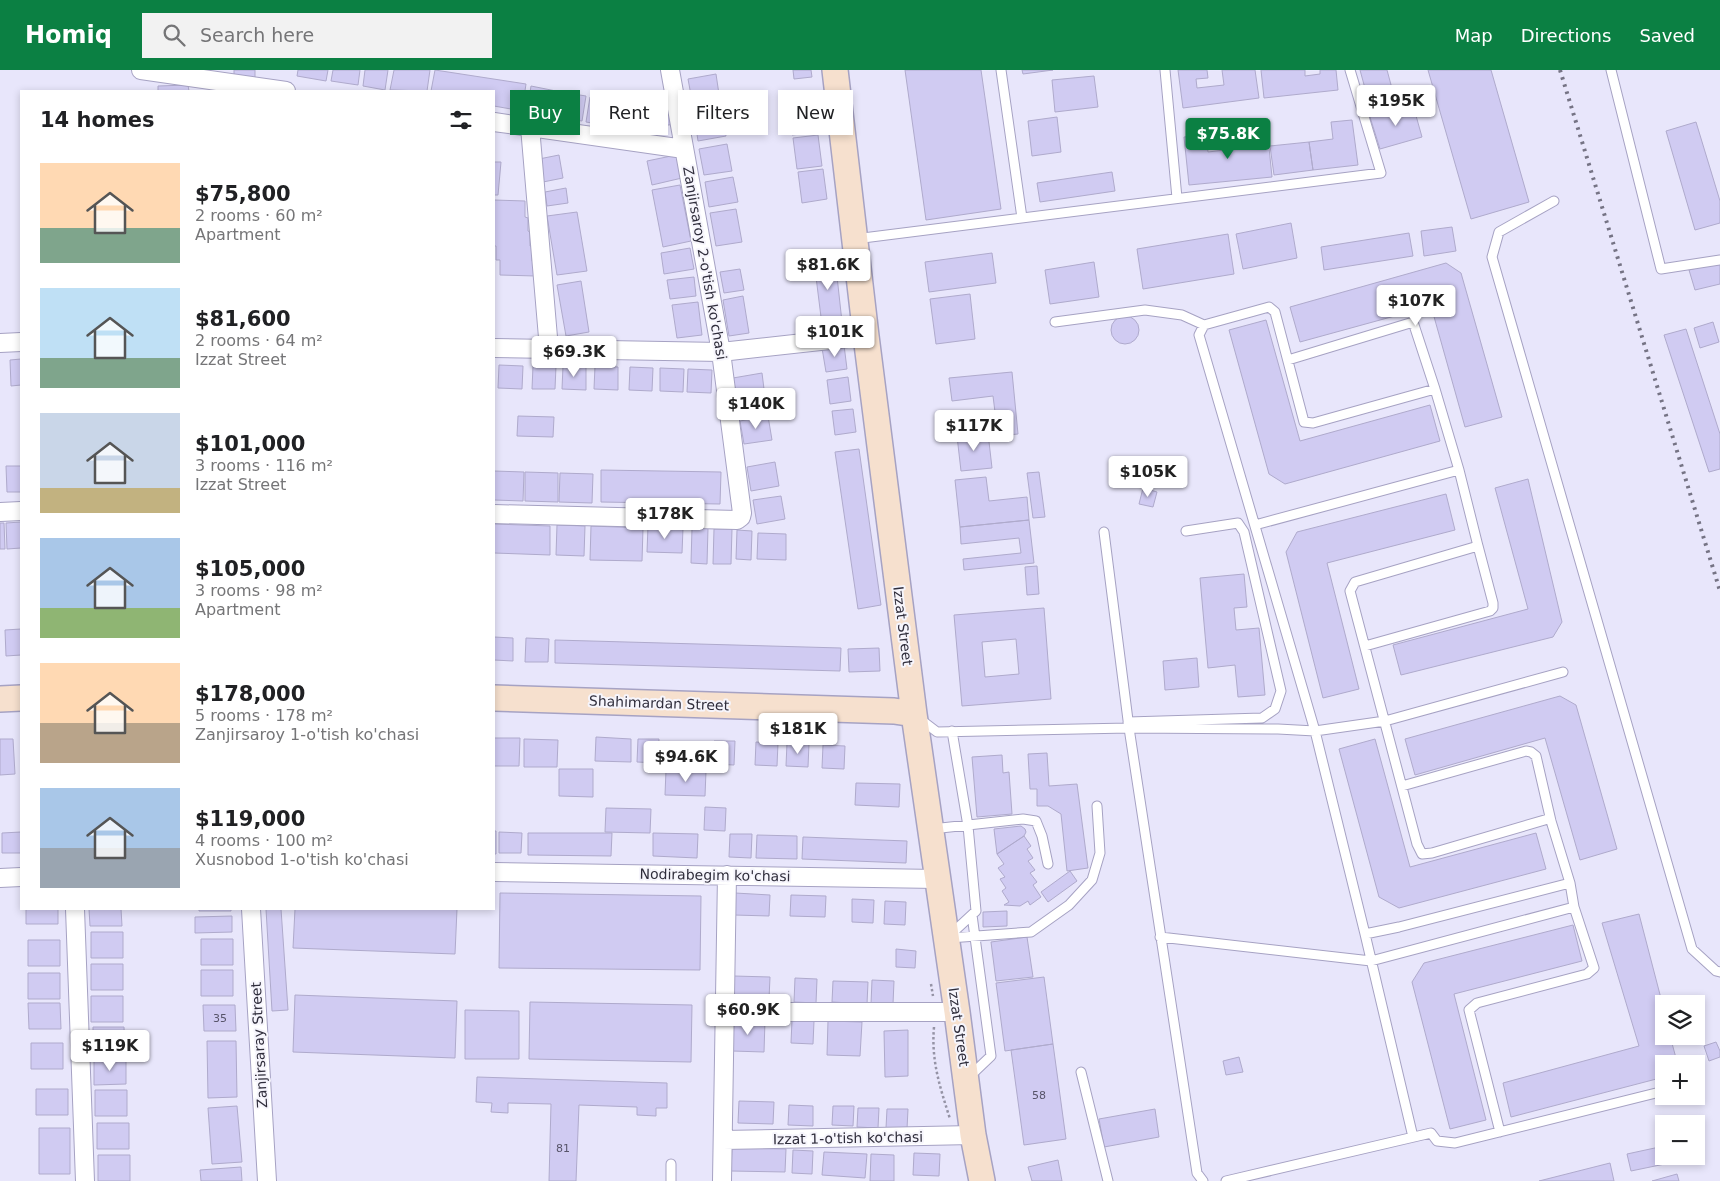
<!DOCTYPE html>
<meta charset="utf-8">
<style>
:root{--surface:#fff;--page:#f2f2f2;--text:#202124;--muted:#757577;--accent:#0b8043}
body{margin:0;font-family:"DejaVu Sans",sans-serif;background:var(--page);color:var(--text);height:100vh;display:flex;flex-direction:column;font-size:19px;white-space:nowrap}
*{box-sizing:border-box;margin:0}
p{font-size:16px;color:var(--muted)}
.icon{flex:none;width:28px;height:28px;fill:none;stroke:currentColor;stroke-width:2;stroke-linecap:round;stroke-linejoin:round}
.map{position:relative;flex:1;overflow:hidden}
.side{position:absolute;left:20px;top:20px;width:475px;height:820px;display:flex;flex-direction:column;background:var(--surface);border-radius:0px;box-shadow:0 2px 8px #0003}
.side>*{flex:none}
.banner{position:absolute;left:510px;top:20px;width:475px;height:45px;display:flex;gap:10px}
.fabs{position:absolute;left:1655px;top:925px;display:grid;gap:10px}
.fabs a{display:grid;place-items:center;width:50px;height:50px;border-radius:0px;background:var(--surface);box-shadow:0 2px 8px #0003;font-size:25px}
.price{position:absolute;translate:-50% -42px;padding:0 11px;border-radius:5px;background:#fff;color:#222;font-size:16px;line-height:32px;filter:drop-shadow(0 1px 2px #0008)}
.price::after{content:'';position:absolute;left:50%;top:30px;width:15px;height:11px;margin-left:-8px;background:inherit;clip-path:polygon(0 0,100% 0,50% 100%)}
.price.on{background:var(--accent);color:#fff}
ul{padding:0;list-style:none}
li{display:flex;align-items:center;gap:15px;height:125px;padding:0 20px}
li span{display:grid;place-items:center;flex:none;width:140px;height:100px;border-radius:0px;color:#555}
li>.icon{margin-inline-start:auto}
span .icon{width:60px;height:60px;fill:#fffc;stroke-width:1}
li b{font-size:21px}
h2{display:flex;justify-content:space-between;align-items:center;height:60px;padding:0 20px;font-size:21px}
.pill{padding:0 18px;border-radius:0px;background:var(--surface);box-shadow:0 2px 8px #0003;font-size:18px;line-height:45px}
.pill.on{background:var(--accent);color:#fff}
header{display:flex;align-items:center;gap:30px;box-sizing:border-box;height:70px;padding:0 25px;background:var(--accent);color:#fff}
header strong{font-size:24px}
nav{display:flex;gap:28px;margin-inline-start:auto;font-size:18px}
.search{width:350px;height:45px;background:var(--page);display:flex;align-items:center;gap:12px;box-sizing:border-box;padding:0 18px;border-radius:0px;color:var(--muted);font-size:19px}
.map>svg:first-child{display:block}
.building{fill:#d0cbf2;stroke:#afaacc;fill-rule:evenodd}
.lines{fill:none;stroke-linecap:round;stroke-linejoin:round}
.lane-casing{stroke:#a6a2c3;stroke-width:11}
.street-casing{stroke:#a6a2c3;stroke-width:20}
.secondary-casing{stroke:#a6a2c3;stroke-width:28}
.path{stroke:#9593a5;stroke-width:2.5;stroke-dasharray:2.5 2.5;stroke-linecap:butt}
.lane{stroke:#fff;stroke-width:9}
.street{stroke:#fff;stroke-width:18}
.secondary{stroke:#f6e0ce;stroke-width:25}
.rail{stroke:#757384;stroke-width:4;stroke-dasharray:2.5 5;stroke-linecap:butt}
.labels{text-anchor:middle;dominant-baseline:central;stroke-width:4;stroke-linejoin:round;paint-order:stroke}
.number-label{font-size:11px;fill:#575469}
.street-label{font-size:14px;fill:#2f2d3b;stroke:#f6f5fc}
</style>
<header>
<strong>Homiq</strong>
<div class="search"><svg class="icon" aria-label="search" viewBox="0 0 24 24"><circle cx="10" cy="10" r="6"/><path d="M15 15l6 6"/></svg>Search here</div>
<nav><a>Map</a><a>Directions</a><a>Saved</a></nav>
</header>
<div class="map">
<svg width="1720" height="1111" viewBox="0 0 1720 1111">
<rect width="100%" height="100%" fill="#e8e6fb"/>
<!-- building -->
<path class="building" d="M234,0h21v10h-21z
M298,0h30l-2,11 -29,-5z
M333,0h27l-2,15 -27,-4z
M365,0h23l-3,20 -22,-4z
M394,0h36l-3,21 -37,-1z
M435,0l91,14 -4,27 -28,-5v-15h-63z
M793,0h18l1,7 -18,2z
M905,0h76l20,139 -75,11z
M1022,0h31l-30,4z
M1178,0h29l1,8 -12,1 1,9 27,-3 -2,-15h33l4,28 -76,10z
M1261,0h44v6l15,-2v-4h16l2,20 -74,8z
M1360,0h27l10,37 -25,7z
M1428,0h63l38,132 -58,17z
M716,4l4,27 -27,5 -5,-27z
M1094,6l4,31 -43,5 -3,-32z
M188,15l1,6h-31v-5z
M531,16l25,5 -4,25 -25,-4z
M561,22l25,4 -4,25 -25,-4z
M669,26l5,28 -39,7 -4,-29z
M590,27l25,4 -4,25 -25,-4z
M813,31l4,31 -25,3 -4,-31z
M1413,35l9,32 -42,12 -10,-32z
M722,39l4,27 -28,5 -4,-27z
M1057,47l4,35 -29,4 -4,-35z
M1352,50l6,45 -45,5 -4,-28 24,-3 -2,-17z
M1696,52l24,79v22l-25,7 -29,-99z
M1267,58l5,49 -83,8 -5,-48 22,-2 2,17 42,-5 -1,-18z
M818,65l4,31 -25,3 -4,-31z
M1309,72l4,28 -39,5 -4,-29z
M727,74l5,27 -28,4 -5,-26z
M559,85l4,23 -20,4 -4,-23z
M676,85l6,23 -30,7 -5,-24z
M494,92h7l-3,33h-4z
M823,99l4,30 -25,4 -4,-31z
M1112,102l3,19 -75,11 -3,-19z
M733,107l5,25 -29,5 -4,-25z
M680,115l11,56 -28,6 -11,-57z
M566,118l2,15 -21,3 -2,-14z
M494,130l31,1v16l3,1v13l2,1v14h2v15h3v15l-35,-1v-15h-4v-14h-2z
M736,139l6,33 -26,4 -6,-33z
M577,142l10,59 -30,4 -10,-59z
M1291,153l6,35 -54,11 -7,-35z
M1452,157l4,24 -32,5 -3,-25z
M1409,163l4,23 -89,14 -3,-23z
M1228,164l6,40 -91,15 -6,-40z
M690,178l4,21 -30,5 -3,-21z
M992,183l4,30 -67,9 -4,-30z
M835,188l7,64 -20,3 -8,-64z
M1094,192l5,35 -49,7 -5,-34z
M1720,192v22l-25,6 -6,-20z
M1446,193l15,10 41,144 -37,10 -34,-121 -131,36 -10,-35z
M740,199l4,21 -20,3 -4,-21z
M694,207l2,19 -26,3 -3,-19z
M581,211l8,51 -23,4 -9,-51z
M970,224l5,45 -39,5 -6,-45z
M743,226l6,37 -20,3 -6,-36z
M698,232l4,33 -25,3 -5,-33z
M1111 260a14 14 0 1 1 28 0a14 14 0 1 1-28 0Z
M1266,250l34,121 130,-36 10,36 -155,43 -16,-10 -40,-144z
M1713,252l6,20 -19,6 -6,-20z
M1686,259l34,105v35l-11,3 -45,-137z
M844,275l3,24 -21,3 -4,-24z
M21,289v26l-10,1 -1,-26z
M499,295l24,1 -1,23 -24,-1z
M533,296h23l-1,23h-23z
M563,296l23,1v23l-24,-1z
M595,296l23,1v23l-24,-1z
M630,297l23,1 -1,23 -23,-1z
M660,298l24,1 -1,23 -23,-1z
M688,299l24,1 -1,23 -24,-1z
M1012,302l6,62 -20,2 -5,-40 -41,5 -3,-23z
M762,303l3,24 -28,4 -4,-23z
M848,307l3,24 -21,3 -3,-24z
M853,339l3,23 -21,3 -3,-24z
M518,346l36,1 -1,20 -36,-1z
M768,346l4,24 -28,4 -4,-23z
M988,363l4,35 -31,3 -4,-35z
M859,379l22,156 -23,4 -23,-157z
M775,392l4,24 -28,5 -4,-24z
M6,396h15v26h-14z
M601,400l120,2 -1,32 -119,-2z
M494,401l30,1 -1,29 -29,-1z
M525,402l33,1v29l-33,-1z
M1039,402l6,45 -12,1 -6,-45z
M560,403l33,1 -1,29 -33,-1z
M986,407l3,24 38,-4 2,23 -69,7 -5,-47z
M1528,409l34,143 -9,15 -152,38 -8,-30 135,-36 -33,-121z
M1143,418l14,4 -4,15 -14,-3z
M1446,424l9,36 -128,33 32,126 -36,9 -37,-146 11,-20z
M781,426l4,23 -28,5 -4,-24z
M1029,450l5,43 -70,7 -1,-11 58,-6 -2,-15 -58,6 -1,-17z
M21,452v26l-14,1 -1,-26z
M0,453h4l1,26h-5z
M494,454l56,2v29l-56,-2z
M557,455l28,1 -1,30 -28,-1z
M591,456l52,2 -1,33 -52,-1z
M648,456l35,2 -1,25 -35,-1z
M692,458h16l-1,36 -16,-1z
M714,459h18l-1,35h-18z
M737,460l15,1 -1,29 -15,-1z
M758,463l28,1v26l-29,-1z
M1037,496l2,28 -12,1 -2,-28z
M1244,504l3,33 -13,1 2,22 23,-2 6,67 -27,2 -3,-32 -27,3 -8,-90z
M1044,538l7,91 -89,7 -8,-91zM1016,569l3,35 -34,3 -3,-35z
M21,559v26l-15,1 -1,-26z
M494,567l19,1v23l-19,-1z
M526,568l23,1 -1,23h-23z
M555,570l286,8 -1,23 -285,-8z
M879,578l1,23 -31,1 -1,-23z
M1197,588l2,29 -34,3 -2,-29z
M1560,626l16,9 41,144 -37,11 -35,-122 -130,37 -10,-36z
M596,667l35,2v23l-36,-1z
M494,668h26l-1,28h-25z
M0,669h13l2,35 -15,1z
M524,669l34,1 -1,27h-33z
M638,669h21l-1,24 -21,-1z
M1375,669l35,128 126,-34 10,36 -147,39 -20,-11 -40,-148z
M714,671h21l-1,24 -21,-1z
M756,672l22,1 -1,23 -22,-1z
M787,673l22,1 -1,23 -22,-1z
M823,675l22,1 -1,23 -22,-1z
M1047,683l2,33 28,-2 11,84 -21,3 -6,-57 -13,-8h-11v-17h-7l-2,-35z
M1002,685l1,18 6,-1 3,42 -35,3 -5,-60z
M559,699h34v28l-34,-1z
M666,700l40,1 -1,25 -40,-1z
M856,713l44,1 -1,23 -44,-2z
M705,737l21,1 -1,23 -21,-1z
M606,738l45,1 -1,24 -45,-1z
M1021,756l4,3 1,3 -2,4 -27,18 -3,-25z
M494,761h2v23h-2z
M21,762v21h-19v-20z
M499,762l23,1 -1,20h-22z
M528,763h84l-1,23 -83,-1z
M653,763l45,1 -1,24 -44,-2z
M730,764h22l-1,24 -22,-1z
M757,765l40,1v23l-41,-1z
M1024,766l7,10 -4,3 6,9 -5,3 7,9 -5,3 7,9 -4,3 8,12 -11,8 -2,-4 -8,5 -16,-1 5,-3 -7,-11 4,-3 -6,-9 5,-2 -7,-9 6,-4 -7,-10z
M803,767l104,4 -1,22 -104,-4z
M1070,801l7,10 -29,21 -7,-10z
M500,823l201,3 -1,74 -201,-2z
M735,823l35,2 -1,21 -35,-1z
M791,825l35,1 -1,21 -35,-1z
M852,829l22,1 -1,23 -21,-1z
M885,831l21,1 -1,23 -21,-1z
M26,839h32v15h-32z
M89,839h32l1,17h-32z
M199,839h32v2h-32z
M266,839h15l7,101 -16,1z
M295,839h162l-2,45 -162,-6z
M1007,841v15l-24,1v-15z
M1639,844l25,96v26h6l6,22 -3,6h-9v13l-153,40 -8,-34 136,-37 -37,-123z
M232,846v16l-37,1v-16z
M1573,855l9,36 -128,33 32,126 -36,9 -38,-147 12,-19z
M91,862h32v26h-32z
M1027,867l6,40 -37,4 -5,-39z
M201,869h32v26h-32z
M28,870h32v26h-32z
M896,879l20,2 -1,17 -19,-1z
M91,894h32v26h-32z
M201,900h32v26h-32z
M28,903h32v26h-32z
M734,906l36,1 -1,22 -35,-2z
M1044,907l9,67 -48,7 -9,-68z
M795,908l22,1 -1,24 -22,-1z
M872,910l22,1 -1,23h-22z
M833,911l35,1 -1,22 -35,-2z
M295,925l162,6 -2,57 -162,-6z
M91,926h32v26h-32z
M530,932l162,3 -1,57 -162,-3z
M28,933h32l1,26h-32z
M203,935h32l1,26h-32z
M465,940l54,1v48h-54z
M733,949l32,1 -1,32 -32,-1z
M792,950l22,1 -1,23 -22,-1z
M828,951l34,1 -2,34 -33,-1z
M93,957h31l1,26h-32z
M908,960v46l-23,1 -1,-46z
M207,971h29l1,56 -29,1z
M1716,972l4,9v6l-11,4 -5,-15z
M31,973h32v26h-32z
M1053,974l13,95 -42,6 -13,-95z
M1239,987l4,15 -17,3 -3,-14z
M126,988v26l-32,1v-26z
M477,1007l190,6v25h-11v8l-19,-1v-8l-58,-2 -3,76h-27l2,-77 -43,-1v10l-17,-1 1,-9 -16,-1z
M36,1019h32v26h-32z
M95,1020h32v26h-32z
M739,1031l35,1 -1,22 -35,-1z
M789,1035l24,1v20l-25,-1z
M237,1036l5,56 -30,2 -4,-56z
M833,1036h21l-1,20 -21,-1z
M858,1038h21l-1,20 -21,-1z
M887,1039h21l-1,20 -21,-1z
M1155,1039l4,28 -55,10 -5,-28z
M97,1053h32v26h-32z
M39,1058h31v46h-31z
M1664,1076v10h19l1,4 -53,11 -4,-17z
M732,1078l54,1 -1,23 -54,-1z
M793,1080l20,1 -1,23 -20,-1z
M824,1082l43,2 -2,24 -43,-3z
M914,1083l26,1 -1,22 -26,-1z
M871,1084l23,1v26h-24z
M98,1085h32v26h-32z
M1058,1090l4,21h-30l-4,-14z
M1610,1093l4,18h-75z
M241,1097l1,14h-41l-1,-11z
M1677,1104l2,7h-27z"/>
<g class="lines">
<defs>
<path id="lane" d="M1001,0l21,148
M1165,0l12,128
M1611,0l50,199 59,-9
M1554,131l-55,31 -7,25 200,692 24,22 4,1
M855,169l526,-66 -31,-103
M1055,252l90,-12 37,5 22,10
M1288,290l122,-37 4,2 21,64
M1255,455l204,-55
M1104,462l25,196 68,445 6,8
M1365,576l125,-35 3,-3v-5l-15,-57
M920,649l17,13 192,-4 149,1 37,2 70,-10 178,-49
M1128,652l134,-4 13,-9 6,-18 -37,-159 -6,-9 -52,8
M1551,751l-3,-2 -116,34 -10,1 -5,-10 -67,-253 5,-9 123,-36 -19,-76 -24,-81 -122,34 -9,-1 -29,-110 -6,-5 -65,18 -5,10 116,396 50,203 34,-7 171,-44
M932,759l91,-10 13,2 6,15 6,28
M1365,864l48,203
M950,865l26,-24 -8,-85 -16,-95
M1160,867l211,24 203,-54 -4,-24 -19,-62 -15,-65 -5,-4 -5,-1 -124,35
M949,868l82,-6 38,-27 23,-25 8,-27 -3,-47
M1081,1002l27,109
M970,1006l21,-20 -19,-141
M1500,1062l-31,-122 8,-7 110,-29 7,-6 -20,-61
M671,1111v-17
M1226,1111l205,-48 6,8 18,2 209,-52"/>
<path id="street" d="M141,0l145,21
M494,52l190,27
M530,57l19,222
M0,273l21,-1
M494,278l227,4 145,-16
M0,442l21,-1
M494,444l243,6 4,-3 1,-4 -21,-161 -51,-282
M494,802l443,7
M0,808l21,-1
M75,839l10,272
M251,839l16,272
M725,942h232
M723,1070l250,-5
M722,1111l5,-306"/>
<path id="secondary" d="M835,0l31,266 48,378 43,298 16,123 9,46
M494,628l400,13 20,3
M0,629l21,-1"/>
</defs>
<!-- lane casing -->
<use href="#lane" class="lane-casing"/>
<!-- street casing -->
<use href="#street" class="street-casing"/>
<!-- secondary casing -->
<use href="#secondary" class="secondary-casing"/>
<!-- path -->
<path class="path" d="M931,914l2,12
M934,957c-3,34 6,60 16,92"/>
<!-- lane -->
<use href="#lane" class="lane"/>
<!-- street -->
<use href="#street" class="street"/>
<!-- secondary -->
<use href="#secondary" class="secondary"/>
<!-- rail -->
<path class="rail" d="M1560,0l160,521"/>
</g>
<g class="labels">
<!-- number labels -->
<g class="number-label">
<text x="220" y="948">35</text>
<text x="1039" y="1025">58</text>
<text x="563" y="1078">81</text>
</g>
<!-- street labels -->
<g class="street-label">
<text transform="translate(705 193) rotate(80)">Zanjirsaroy 2-o'tish ko'chasi</text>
<text transform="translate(903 556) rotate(83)">Izzat Street</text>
<text transform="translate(659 633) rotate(2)">Shahimardan Street</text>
<text transform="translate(715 805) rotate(1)">Nodirabegim ko'chasi</text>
<text transform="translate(959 957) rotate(82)">Izzat Street</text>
<text transform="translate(259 975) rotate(-93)">Zanjirsaray Street</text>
<text transform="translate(848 1068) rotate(-1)">Izzat 1-o'tish ko'chasi</text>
</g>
</g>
</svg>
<div class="fabs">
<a><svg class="icon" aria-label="layers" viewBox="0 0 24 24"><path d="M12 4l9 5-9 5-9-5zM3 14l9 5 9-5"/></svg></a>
<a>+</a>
<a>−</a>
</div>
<b class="price" style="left:1396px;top:57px">$195K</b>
<b class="price on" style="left:1228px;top:90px">$75.8K</b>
<b class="price" style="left:828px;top:221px">$81.6K</b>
<b class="price" style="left:1416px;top:257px">$107K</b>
<b class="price" style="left:835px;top:288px">$101K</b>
<b class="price" style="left:574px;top:308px">$69.3K</b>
<b class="price" style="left:756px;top:360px">$140K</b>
<b class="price" style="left:974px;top:382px">$117K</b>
<b class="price" style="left:1148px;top:428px">$105K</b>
<b class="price" style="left:665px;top:470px">$178K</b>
<b class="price" style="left:798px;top:685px">$181K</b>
<b class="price" style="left:686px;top:713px">$94.6K</b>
<b class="price" style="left:748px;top:966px">$60.9K</b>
<b class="price" style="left:110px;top:1002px">$119K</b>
<div class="banner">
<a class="pill on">Buy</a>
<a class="pill">Rent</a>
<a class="pill">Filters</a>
<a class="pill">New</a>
</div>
<section class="side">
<h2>14 homes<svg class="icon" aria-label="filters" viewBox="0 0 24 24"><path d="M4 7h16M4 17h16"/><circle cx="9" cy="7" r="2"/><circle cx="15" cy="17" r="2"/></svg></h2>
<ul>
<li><span style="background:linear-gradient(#ffd9b3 65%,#7fa58c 0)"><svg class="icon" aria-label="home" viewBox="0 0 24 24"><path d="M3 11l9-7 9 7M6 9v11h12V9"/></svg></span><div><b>$75,800</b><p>2 rooms · 60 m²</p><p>Apartment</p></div></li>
<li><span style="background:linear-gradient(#bfe0f5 70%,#7fa58c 0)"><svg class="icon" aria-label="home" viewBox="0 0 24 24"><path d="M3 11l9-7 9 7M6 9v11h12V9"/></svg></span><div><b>$81,600</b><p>2 rooms · 64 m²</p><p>Izzat Street</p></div></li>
<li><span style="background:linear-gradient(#c9d6e8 75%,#c2b280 0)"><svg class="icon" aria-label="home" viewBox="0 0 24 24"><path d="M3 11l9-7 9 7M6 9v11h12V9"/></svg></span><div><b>$101,000</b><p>3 rooms · 116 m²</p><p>Izzat Street</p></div></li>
<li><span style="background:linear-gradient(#a9c7e8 70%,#8fb573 0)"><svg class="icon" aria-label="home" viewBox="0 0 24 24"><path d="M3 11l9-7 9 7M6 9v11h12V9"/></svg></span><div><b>$105,000</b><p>3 rooms · 98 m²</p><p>Apartment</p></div></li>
<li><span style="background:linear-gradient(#ffd9b3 60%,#b9a48a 0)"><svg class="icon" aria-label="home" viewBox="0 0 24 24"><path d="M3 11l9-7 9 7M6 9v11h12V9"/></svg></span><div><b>$178,000</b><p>5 rooms · 178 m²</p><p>Zanjirsaroy 1-o'tish ko'chasi</p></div></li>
<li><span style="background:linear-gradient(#a9c7e8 60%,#9aa5b1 0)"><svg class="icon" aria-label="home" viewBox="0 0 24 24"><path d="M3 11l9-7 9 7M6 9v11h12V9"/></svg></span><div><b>$119,000</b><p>4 rooms · 100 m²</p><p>Xusnobod 1-o'tish ko'chasi</p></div></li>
</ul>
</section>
</div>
